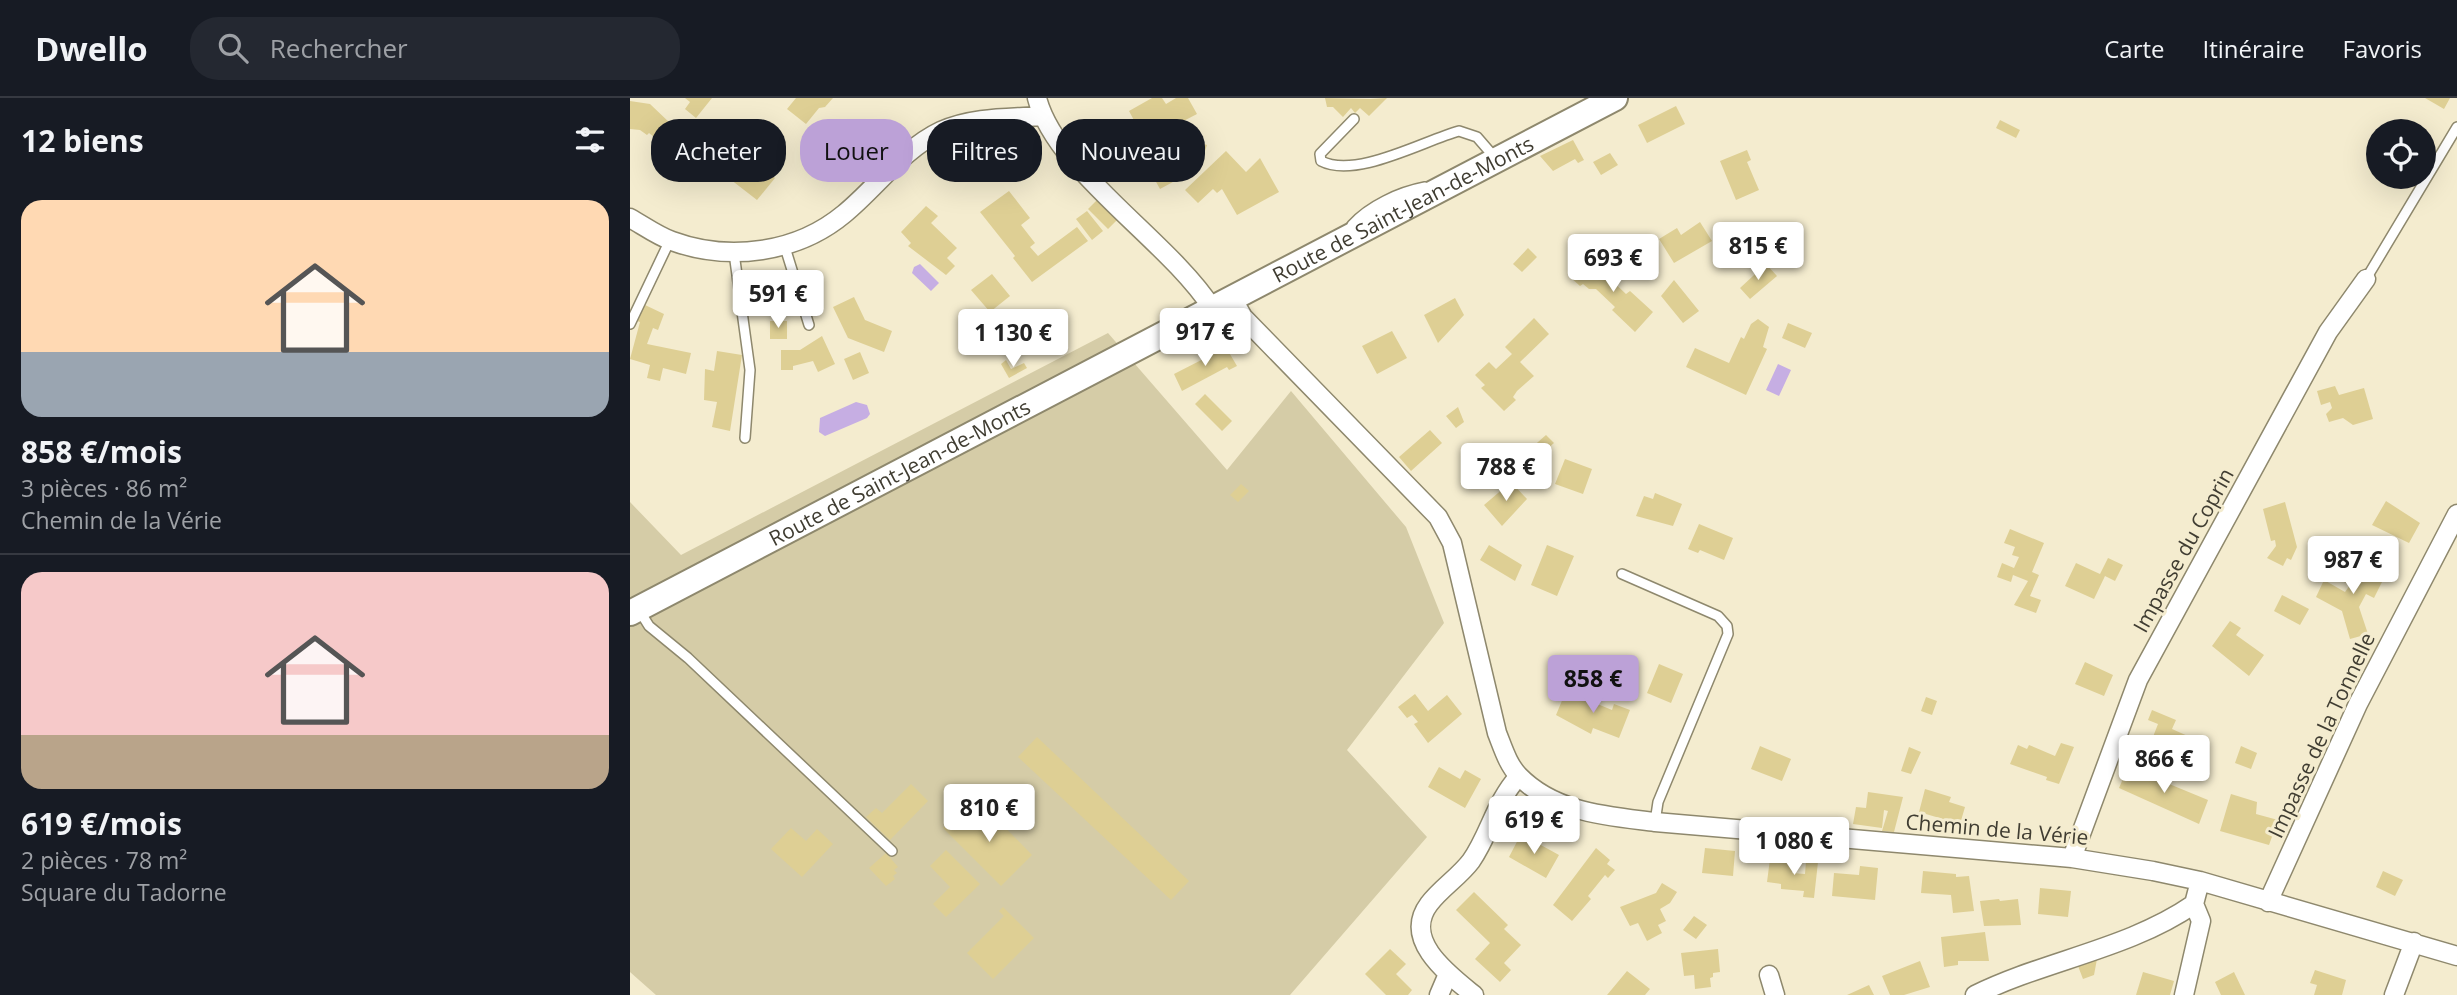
<!DOCTYPE html>
<html lang="fr">
<meta charset="utf-8">
<style>
:root{--surface:#171b24;--page:#242831;--text:#f1f3f6;--muted:#9ea1a6;--line:#363941;--accent:#bca1d7}
body{margin:0;font-family:"Open Sans",sans-serif;background:var(--page);color:var(--text);height:100vh;display:flex;flex-direction:column;font-size:26px;white-space:nowrap}
*{box-sizing:border-box;margin:0}
p{font-size:23px;color:var(--muted)}
.icon{flex:none;width:38px;height:38px;fill:none;stroke:currentColor;stroke-width:2;stroke-linecap:round;stroke-linejoin:round}
.map{position:relative;flex:1;overflow:hidden}
.sheet{display:flex;flex-direction:column;background:var(--surface);width:630px}
.sheet>*{flex:none}
.banner{position:absolute;left:21px;top:21px;width:665px;height:63px;display:flex;gap:14px}
.tools{position:absolute;left:1736px;top:21px;display:grid;gap:14px}
.tools a{display:grid;place-items:center;width:70px;height:70px;border-radius:50%;background:var(--surface);box-shadow:0 7px 28px #0002;font-size:35px}
.price{position:absolute;translate:-50% -60px;padding:0 16px;border-radius:7px;background:#fff;color:#222;font-size:23px;line-height:46px;filter:drop-shadow(0 2px 4px #0008)}
.price::after{content:'';position:absolute;left:50%;top:42px;width:21px;height:16px;margin-left:-10px;background:inherit;clip-path:polygon(0 0,100% 0,50% 100%)}
.price.selected{background:var(--accent);color:#111}
ul{padding:0;list-style:none}
li{display:grid;align-content:center;gap:14px;height:371px;padding:0 21px}
li+li{border-top:2px solid var(--line)}
li span{display:grid;place-items:center;height:217px;border-radius:21px;color:#555}
li>.icon{margin-inline-start:auto}
span .icon{width:126px;height:126px;fill:#fffc;stroke-width:1}
li b{font-size:30px}
h2{display:flex;justify-content:space-between;align-items:center;height:84px;padding:0 21px;font-size:30px}
.tag{padding:0 24px;border-radius:28px;background:var(--surface);box-shadow:0 7px 28px #0002;font-size:24px;line-height:63px}
.tag.selected{background:var(--accent);color:#111}
header{display:flex;align-items:center;gap:42px;box-sizing:border-box;height:98px;padding:0 35px;background:var(--surface);border-bottom:2px solid var(--line)}
header strong{font-size:33px}
nav{display:flex;gap:38px;margin-inline-start:auto;font-size:24px}
.search{width:490px;height:63px;background:var(--page);display:flex;align-items:center;gap:18px;box-sizing:border-box;padding:0 24px;border-radius:28px;color:var(--muted);font-size:26px}
main{display:flex;flex:1;min-height:0}
.map>svg:first-child{display:block}
.green{fill:#d5cca7}
.water{fill:#c6aee3}
.building{fill:#decf94}
.lines{fill:none;stroke-linecap:round;stroke-linejoin:round}
.lane-casing{stroke:#8e886d;stroke-width:12}
.street-casing{stroke:#8e886d;stroke-width:21}
.secondary-casing{stroke:#8e886d;stroke-width:28}
.lane{stroke:#fff;stroke-width:9}
.street{stroke:#fff;stroke-width:18}
.secondary{stroke:#fff;stroke-width:24}
.labels{text-anchor:middle;dominant-baseline:central;stroke-width:6;stroke-linejoin:round;paint-order:stroke}
.street-label{font-size:21px;fill:#403d32;stroke:#f4eccf}
</style>
<header>
<strong>Dwello</strong>
<div class="search"><svg class="icon" aria-label="search" viewBox="0 0 24 24"><circle cx="10" cy="10" r="6"/><path d="M15 15l6 6"/></svg>Rechercher</div>
<nav><a>Carte</a><a>Itinéraire</a><a>Favoris</a></nav>
</header>
<main>
<section class="sheet">
<h2>12 biens<svg class="icon" aria-label="filters" viewBox="0 0 24 24"><path d="M4 7h16M4 17h16"/><circle cx="9" cy="7" r="2"/><circle cx="15" cy="17" r="2"/></svg></h2>
<ul>
<li><span style="background:linear-gradient(#ffd9b3 70%,#9aa5b1 0)"><svg class="icon" aria-label="home" viewBox="0 0 24 24"><path d="M3 11l9-7 9 7M6 9v11h12V9"/></svg></span><div><b>858 €/mois</b><p>3 pièces · 86 m²</p><p>Chemin de la Vérie</p></div></li>
<li><span style="background:linear-gradient(#f6c9c9 75%,#b9a48a 0)"><svg class="icon" aria-label="home" viewBox="0 0 24 24"><path d="M3 11l9-7 9 7M6 9v11h12V9"/></svg></span><div><b>619 €/mois</b><p>2 pièces · 78 m²</p><p>Square du Tadorne</p></div></li>
</ul>
</section>
<div class="map">
<svg width="1827" height="897" viewBox="0 0 1827 897">
<rect width="100%" height="100%" fill="#f4eccf"/>
<!-- green -->
<path class="green" d="M478,235l119,137 64,-79 115,136 38,96 -97,127 80,87 -137,158h-634l-26,-23v-470l51,53z"/>
<!-- water -->
<path class="water" d="M290,166l19,19 -8,8 -19,-18 2,-6z
M1148,266l13,6 -12,26 -13,-6z
M226,304l11,3 3,9 -3,4 -42,18 -6,-4 1,-14z"/>
<!-- building -->
<path class="building" d="M55,0h27l-16,20 -11,-9 5,-7z
M166,0h37l-8,9 -6,1 -13,16 -19,-15z
M522,0h10l4,6 10,-6h12l9,16 -25,13 -4,-6 -10,6 3,5 -16,9 -16,-30z
M695,0l45,1 17,-1 -18,18 -9,-8 -5,5 -4,-5 -8,9 -10,-10h-6z
M1795,0h25l-6,11z
M0,3l20,3 21,20 -13,16 -9,-7 -2,2 -7,-5 -10,-1z
M1046,8l9,18 -38,19 -9,-18z
M1370,22l20,10 -4,8 -20,-10z
M88,31l57,49 -18,22 -31,-24 5,-7 -27,-21z
M372,33l1,8 -14,3 -4,-3 -1,-5z
M943,42l11,20 -6,3 -3,-4 -22,12 -13,-15z
M564,43l13,4 -4,12 -22,14 3,5 -24,13 -5,-9 -11,-1 2,-9 8,-5 -1,-3z
M1117,52l4,10 -4,2 12,28 -23,10 -16,-39z
M596,53l20,21 14,-14 19,34 -42,23 -15,-26 -5,4 -4,-4 -15,14 -13,-13z
M980,55l8,12 -17,10 -8,-13z
M379,93l21,27 -9,7 14,18 -5,4 8,9 39,-29 11,14 -56,41 -19,-24 2,-2 -35,-44z
M468,101l20,20 -10,10 -20,-20z
M296,108l12,10 -7,7 26,25 -10,10 8,8 -9,9 -38,-29 3,-3 -10,-11z
M457,113l16,20 -11,9 -16,-21z
M1070,124l12,19 -38,22 -15,-24 18,-11 4,7z
M898,150l9,9 -15,15 -9,-8z
M963,158l18,17 -4,3 19,18 4,-3 23,21 -18,20 -23,-22 3,-3 -19,-18h-7l-6,-5 -3,2 -9,-8z
M1136,166l11,12 -27,23 -10,-11z
M362,176l18,22 -20,16 -19,-22z
M1044,182l25,31 -16,12 -22,-27z
M224,199l11,23 27,11 -8,21 -36,-14 -15,-31z
M825,200l9,17 -26,28 -14,-28z
M15,207l19,9 -6,16 -5,-2 -6,16 44,9 -5,21 -23,-6 -3,13 -13,-3 3,-13 -20,-6 10,-37 -3,-1z
M904,220l15,16 -29,28 14,14 -17,15 -4,6 3,3 -12,11 -23,-23 4,-3 -10,-10 14,-13 7,7 16,-15 -7,-7z
M1128,221l11,8 -6,20 4,2 -21,46 -60,-28 9,-19 34,15 12,-26 3,2 7,-15z
M140,223h17v18h-17z
M1158,225l24,10 -7,15 -23,-10z
M762,233l15,27 -30,16 -15,-28z
M192,238l13,28 -17,8 -5,-11 -20,5v4h-12v-20h19z
M594,246l13,22 -8,4 -2,-3 -45,24 -8,-17 45,-23 -2,-4z
M87,253l25,4 -12,76 -18,-4 5,-25 -13,-2 1,-31 9,2z
M230,254l9,21 -16,7 -9,-21z
M376,262l5,9 13,-6 3,5 -18,10 -8,-14z
M1705,288l4,9 25,-7 9,31 -20,6 -10,-7 -14,4 -3,-8 6,-6 -2,-6 -9,3 -4,-14z
M575,296l27,27 -10,10 -27,-27z
M828,309l6,15 -8,6 -10,-12z
M800,332l12,13 -31,28 -12,-14z
M916,337l8,8 -42,36 -7,-8z
M935,361l27,10 -9,25 -28,-10z
M881,384l16,17 -25,27 -18,-21z
M611,386l8,7 -11,11 -8,-7z
M1025,395l27,11 -9,22 -37,-10 8,-20 9,3z
M1756,403l34,22 -11,20 -37,-18z
M1655,404l12,45 -6,13 -4,-2 -4,8 -16,-8 9,-12 -1,-6 -4,1 -8,-32z
M1069,426l34,14 -9,22 -24,-10 -2,3 -10,-4z
M1380,431l34,14 -12,29 7,3 -9,21 11,4 -5,13 -22,-8 14,-24 -15,-6 -2,7 -14,-5 5,-14 12,5 5,-11 -7,-2 3,-8 -11,-4z
M859,447l33,20 -7,16 -35,-21z
M917,447l27,11 -17,40 -26,-11z
M1478,460l15,7 -8,16 -10,-5 -11,23 -29,-13 11,-23 24,11z
M1727,460l28,18 -11,22 -8,-4 -7,13 9,27 -18,5 -8,-28 -26,-14 8,-17 21,12 5,-7 -6,-3z
M1652,497l27,14 -9,16 -26,-14z
M1600,523l11,7 -5,7 28,20 -15,21 -37,-30z
M1455,564l28,13 -9,21 -29,-12z
M1029,566l24,10 -12,29 -24,-10z
M936,593l46,19 2,-6 16,6 -11,28 -26,-10 -2,6 -35,-19z
M785,596l13,17 19,-16 15,19 -34,29 -14,-19 4,-2 -6,-7 -5,3 -9,-11z
M1296,599l11,4 -5,14 -11,-4z
M1522,612l24,10 -4,9 18,8 -10,24 -27,-12 2,-5 -4,-2 7,-18 -10,-4z
M407,639l152,144 -18,19 -153,-143z
M1431,645l13,4 -15,37 -13,-4 1,-3 -37,-13 8,-19 9,4 2,-4 26,11z
M1130,648l31,13 -9,22 -31,-12z
M1611,648l16,7 -6,16 -16,-6z
M1279,649l12,5 -10,22 -10,-3z
M809,669l21,12 5,-9 16,9 -16,29 -37,-21z
M1498,669l80,33 -9,24 -80,-36z
M281,686l17,17 -38,39 -24,-23 10,-9 6,5z
M1295,691l26,8 -2,5 16,5 -5,17 -41,-12z
M1238,694l35,5 -9,35 -12,-1 6,-20 -4,-1 -2,18 -29,-4 3,-17 10,1z
M1601,696l26,8 -1,12 22,6 -9,25 -49,-14z
M334,709l15,16 11,-11 42,43 -31,31 -58,-58z
M161,730l15,13 11,-12 16,15 -31,33 -31,-28z
M891,736l38,21 -13,23 -37,-21z
M966,750l14,12 -3,4 8,6 -7,8 -3,-3 -17,21 3,3 -19,22 -19,-16z
M1075,750l30,3 -2,25 -31,-3z
M316,752l34,34 -34,33 -13,-13 17,-17 -20,-21z
M256,755l12,14 -4,3 3,3 -4,3 2,3 -9,7 -17,-18z
M1140,761l23,3 -1,11 13,1 1,-13 12,1 -4,36 -11,-1 1,-6 -23,-2v-5l-14,-2z
M1230,768l18,2 -3,32 -43,-4 2,-23 25,2z
M1293,773l33,3v3l13,-1 5,35 -21,2 -2,-18 -30,-2z
M1753,773l20,9 -8,16 -19,-9z
M1032,785l15,9 -7,11 -10,6 6,12 -8,4 4,8 -15,8 -9,-18 -8,3 -10,-19 36,-14z
M1410,790l31,3 -3,26 -30,-3z
M844,794l34,33 -4,4 17,16 -17,18 7,7 -11,12 -25,-23 15,-16 -34,-33z
M1369,801l1,2 18,-2 3,26 -37,1 -4,-25z
M373,809l31,31 -41,41 -26,-26 37,-37 -5,-5z
M1064,818l13,9 -11,14 -13,-9z
M1355,834l4,29h-31v4l-14,2 -3,-30z
M760,851l16,15 -10,10 16,16 -4,5h-22l-21,-21z
M1088,851l2,23 -7,1v4l-3,1 1,9 -16,2 -1,-14 -10,1 -3,-23z
M1467,861l-3,16 -11,4 -5,-13z
M1290,863l10,26 -26,8h-14l-8,-19z
M1685,872l31,10 -4,15h-28l3,-10 -7,-2z
M997,873l23,18 -5,6h-38z
M1513,874l31,9 -4,14h-34z
M1604,874l11,23h-24l-6,-13z
M1239,887l5,10h-27z"/>
<g class="lines">
<defs>
<path id="lane" d="M724,21l-34,35 1,7c35,18 102,-20 138,-30l18,6 19,22
M722,127c17,-19 47,-33 73,-38
M154,146l25,81
M104,155l16,117 -5,68
M1736,181l91,-152
M0,226l40,-84
M992,476l96,42 9,10 1,8 -70,168 -3,20
M9,512l10,16 39,32 204,193"/>
<path id="street" d="M407,0c18,72 131,142 175,210
M0,120c14,8 28,18 42,23 57,21 125,12 172,-27 32,-26 59,-65 97,-83 30,-14 68,-13 100,-15
M602,200l11,19 195,200 14,26 45,190c6,15 11,32 22,43 36,37 89,40 136,46l417,36 81,13 47,10 257,75
M1442,760l66,-178 190,-348 38,-53
M1638,804l90,-198 99,-190
M1139,877l6,20
M809,897l9,-21
M844,897c-26,-21 -72,-55 -45,-91 12,-16 30,-27 42,-43 19,-27 24,-59 48,-85
M1345,897c71,-35 154,-46 219,-91l6,-23
M1554,897l17,-74 -7,-17
M1764,897l20,-53"/>
<g id="secondary">
<path id="s1" d="M0,515l985,-515"/>
</g>
</defs>
<!-- lane casing -->
<use href="#lane" class="lane-casing"/>
<!-- street casing -->
<use href="#street" class="street-casing"/>
<!-- secondary casing -->
<use href="#secondary" class="secondary-casing"/>
<!-- lane -->
<use href="#lane" class="lane"/>
<!-- street -->
<use href="#street" class="street"/>
<!-- secondary -->
<use href="#secondary" class="secondary"/>
</g>
<g class="labels">
<!-- street labels -->
<g class="street-label">
<text stroke="none"><textPath href="#s1" startOffset="872">Route de Saint-Jean-de-Monts</textPath></text>
<text stroke="none"><textPath href="#s1" startOffset="304">Route de Saint-Jean-de-Monts</textPath></text>
<text transform="translate(1553 452) rotate(-61)">Impasse du Coprin</text>
<text transform="translate(1691 637) rotate(-65)">Impasse de la Tonnelle</text>
<text transform="translate(1367 731) rotate(5)">Chemin de la Vérie</text>
</g>
</g>
</svg>
<div class="tools">
<a><svg class="icon" aria-label="locate" viewBox="0 0 24 24"><circle cx="12" cy="12" r="6"/><path d="M12 2v4M12 18v4M2 12h4M18 12h4"/></svg></a>
</div>
<b class="price" style="left:1128px;top:184px">815 €</b>
<b class="price" style="left:983px;top:196px">693 €</b>
<b class="price" style="left:148px;top:232px">591 €</b>
<b class="price" style="left:575px;top:270px">917 €</b>
<b class="price" style="left:383px;top:271px">1 130 €</b>
<b class="price" style="left:876px;top:405px">788 €</b>
<b class="price" style="left:1723px;top:498px">987 €</b>
<b class="price selected" style="left:963px;top:617px">858 €</b>
<b class="price" style="left:1534px;top:697px">866 €</b>
<b class="price" style="left:359px;top:746px">810 €</b>
<b class="price" style="left:904px;top:758px">619 €</b>
<b class="price" style="left:1164px;top:779px">1 080 €</b>
<div class="banner">
<a class="tag">Acheter</a>
<a class="tag selected">Louer</a>
<a class="tag">Filtres</a>
<a class="tag">Nouveau</a>
</div>
</div>
</main>
